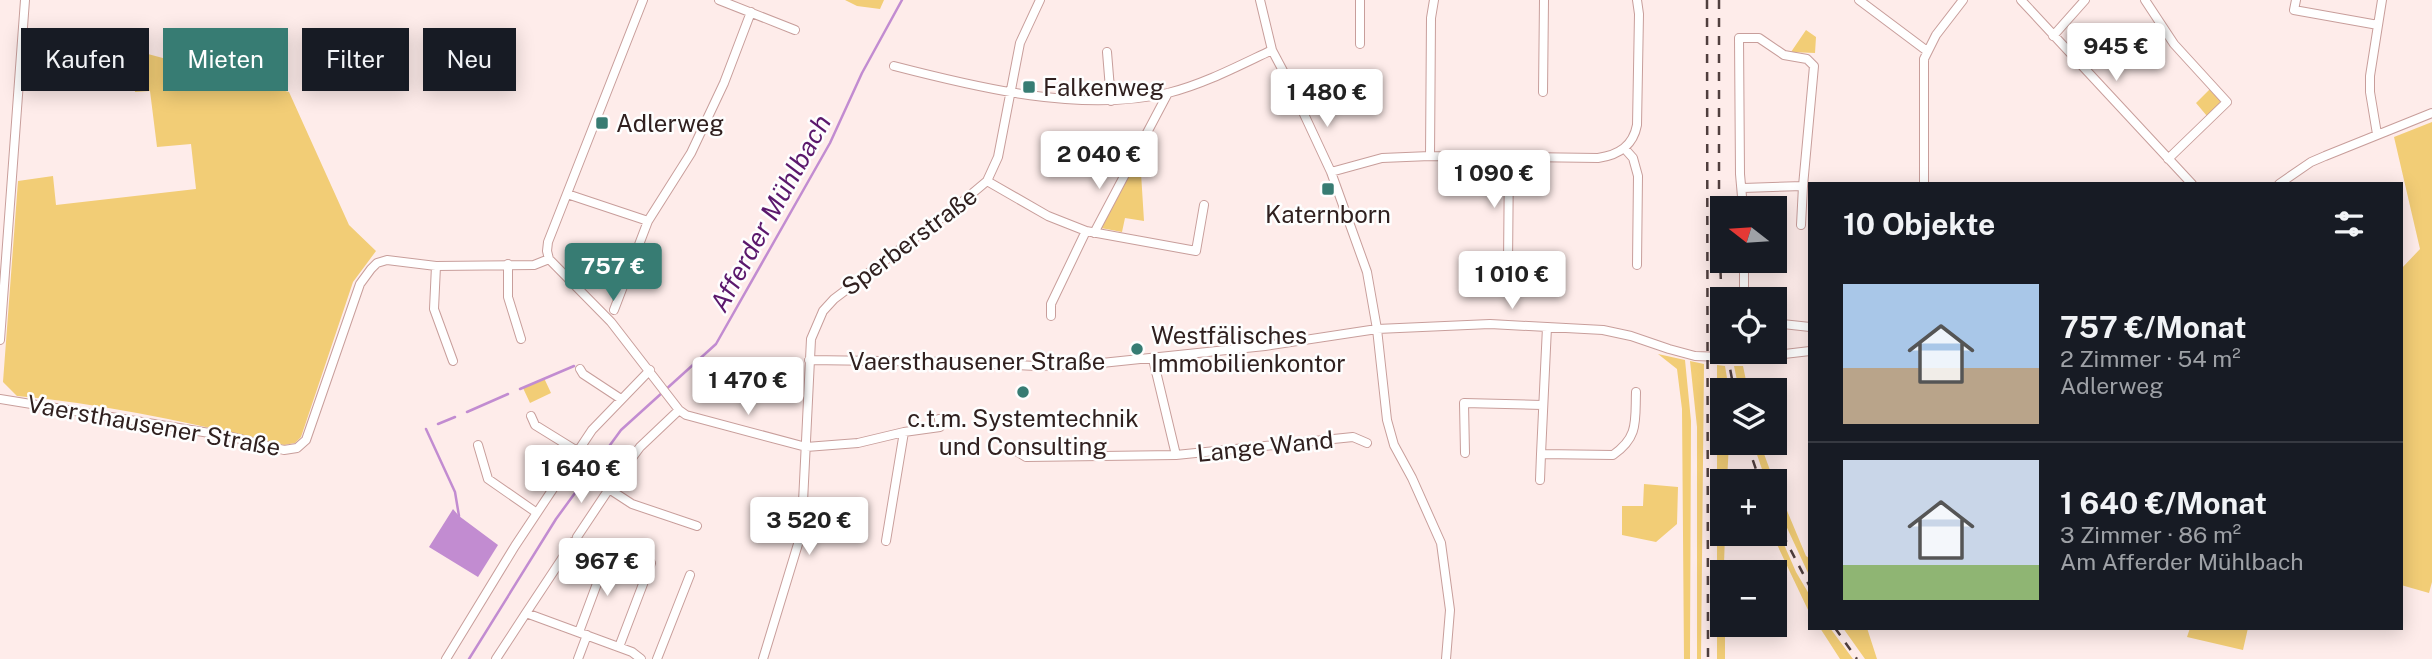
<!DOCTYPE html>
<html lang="de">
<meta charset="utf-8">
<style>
:root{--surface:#171b24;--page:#242831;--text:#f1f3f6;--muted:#9ea1a6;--line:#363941;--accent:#377c73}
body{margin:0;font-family:"Public Sans",sans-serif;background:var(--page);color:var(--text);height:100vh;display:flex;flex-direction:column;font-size:26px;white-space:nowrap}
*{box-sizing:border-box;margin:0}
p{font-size:23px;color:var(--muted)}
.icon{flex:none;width:38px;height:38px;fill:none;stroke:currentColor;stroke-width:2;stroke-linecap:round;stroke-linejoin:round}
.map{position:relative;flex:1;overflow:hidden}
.panel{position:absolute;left:1808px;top:182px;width:595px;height:448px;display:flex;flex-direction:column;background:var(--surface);border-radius:0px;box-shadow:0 4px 18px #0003}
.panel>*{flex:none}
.top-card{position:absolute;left:21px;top:28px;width:665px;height:63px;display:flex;gap:14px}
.needle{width:46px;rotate:287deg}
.controls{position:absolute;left:1710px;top:196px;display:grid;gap:14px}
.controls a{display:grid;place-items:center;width:77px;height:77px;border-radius:0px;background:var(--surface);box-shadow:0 4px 18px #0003;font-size:35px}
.price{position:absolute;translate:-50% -60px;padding:0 16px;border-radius:7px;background:#fff;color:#222;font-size:23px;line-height:46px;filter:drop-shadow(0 2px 4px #0008)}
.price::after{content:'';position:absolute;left:50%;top:42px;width:21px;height:16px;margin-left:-10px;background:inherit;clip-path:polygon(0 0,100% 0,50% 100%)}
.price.active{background:var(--accent);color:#fff}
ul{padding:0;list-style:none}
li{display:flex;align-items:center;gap:21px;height:175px;padding:0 35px}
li+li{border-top:2px solid var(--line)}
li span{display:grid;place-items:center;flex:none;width:196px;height:140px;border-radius:0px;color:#555}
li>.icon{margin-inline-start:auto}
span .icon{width:84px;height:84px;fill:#fffc;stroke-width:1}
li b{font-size:30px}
h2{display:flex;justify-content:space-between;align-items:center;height:84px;padding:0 35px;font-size:30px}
.chip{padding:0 24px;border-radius:0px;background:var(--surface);box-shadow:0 4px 18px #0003;font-size:24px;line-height:63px}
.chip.active{background:var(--accent);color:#fff}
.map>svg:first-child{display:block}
.green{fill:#f2cd76}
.water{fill:#c28cd1}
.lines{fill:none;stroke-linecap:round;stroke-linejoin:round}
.stream{stroke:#c28cd1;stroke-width:2.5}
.minor-casing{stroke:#c89e9b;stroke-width:10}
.minor{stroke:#fff;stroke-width:8}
.rail{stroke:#503f3e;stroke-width:2.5;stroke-dasharray:9 9;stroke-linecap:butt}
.poi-dot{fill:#377c73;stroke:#fefefe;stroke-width:2.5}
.labels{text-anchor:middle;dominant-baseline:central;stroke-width:5;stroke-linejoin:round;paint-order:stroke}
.poi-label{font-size:24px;fill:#30201f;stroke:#fefefe;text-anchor:start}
.street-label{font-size:24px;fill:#30201f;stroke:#fefefe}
.water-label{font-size:26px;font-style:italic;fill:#5b186c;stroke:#fefefe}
</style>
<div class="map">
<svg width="2432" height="659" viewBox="0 0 2432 659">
<rect width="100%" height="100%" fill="#feecea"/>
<!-- green -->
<path class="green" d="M845,0h39l-4,9 -23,-3z
M1806,30l10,7 -1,16 -24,-1z
M133,50l156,42 60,133 27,26 -23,31 -52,155 -6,6 -11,2c-88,-21 -177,-41 -267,-49l-14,-14 15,-201 35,-5 3,29 140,-16 -5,-45 -34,3 -7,-56 -15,1z
M2211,88l10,11 -2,6 -12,11 -11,-13z
M2432,122v460l-3,11 -28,-8v-316l19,-20 -26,-112z
M1132,169l9,4 3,48 -19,-3 -3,14 -21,-4z
M1658,354l27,6 6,61 -1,238h-6l-2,-250 -5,-40z
M1690,361l14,3 -3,295h-4v-232z
M1717,365l8,1 4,24h-7v53h7l-2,38h-5v53h3l-3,91h3v34h-8z
M1734,366h9l5,24h-9z
M544,378l7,15 -21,10 -7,-15z
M1753,443h7l14,38h-8z
M1775,482l31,74 3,2v17l-34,-73z
M1644,484l34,3 -1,37 -21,18 -34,-7v-29h21z
M1775,524l21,48 13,22v18l-37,-78h2z
M1820,628h10l23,31h-13z
M1843,628h24l10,31h-12z
M2190,628h58l-5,22 -56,-13z"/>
<!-- water -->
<path class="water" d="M453,509l6,7 39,29 -20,32 -49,-30z"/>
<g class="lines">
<!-- stream -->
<path class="stream" d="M520,389l54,-23
M467,412l41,-18
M438,424l17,-7
M426,429l29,63 4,24
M469,659l87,-140 65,-89 95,-86 114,-201 32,-70 40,-73"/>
<defs>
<path id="minor" d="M719,0l76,30
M1260,0l12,50 18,34 41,88 36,100 10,57 10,91 7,25 18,33 29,65 9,67 -4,49
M1859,0l68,51
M2021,0l171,184
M2145,0l29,44 53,58 -59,57
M2296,0l-2,10 84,15
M2053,36l32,-36
M1360,44v-44
M1107,52l4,49
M894,66c85,22 187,47 274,27 36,-9 70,-27 104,-43
M1543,92l1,-92
M2377,134l-7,-42v-16l12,-76
M1625,149l8,9 5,18 -1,89
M1430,156l1,-138 3,-18
M1331,172l51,-14 48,-2 168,2c21,-3 35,-12 39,-33l2,-111 -2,-14
M987,181l61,35 38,15 110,20 8,-46
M1924,184v-125l12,-24 27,-35
M2279,184l32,-22 14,-6 107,-43
M1743,188l60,-2 11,-120 -7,-7 -23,-4 -25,-17h-20l1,136 3,34
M567,194l81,27 43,-68 33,-70 27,-71
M1801,225l2,-39
M1094,233l74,-140
M549,259l62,63 68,88 7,5 120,32 52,-4 46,-11 36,-5 -1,-8
M549,259l-2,-8 1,-9 95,-242
M1744,261v38
M508,264v33l13,42
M1508,264l1,-107
M436,266l-2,43 19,52
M614,310l34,-89
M1051,316v-12l35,-73
M1774,323l36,4
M1547,327l-6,127 72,1c26,-18 22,-34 23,-63
M0,340l25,-340
M1153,359l23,96 177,-18 14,6
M809,360l142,2 85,4 56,-2 173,-18 112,-17 113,-5 113,6 28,6 38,13 26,7 56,2 59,-7
M580,369l3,5 38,25
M0,399l228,37 56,14 13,-2 9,-8 54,-156 11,-15 6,-6 10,-3 49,6 98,-1 15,-6
M679,410l-39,37 -31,42 23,15 65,22
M531,416l4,9 42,26
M478,445l10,34 49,34
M1016,451l10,6 150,-2
M1465,453l-1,-50 78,2
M1540,480l1,-26
M577,537l32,-48
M886,541l18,-109
M526,613l47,-71
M579,632l29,-78
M619,647l32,-84
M446,659l69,-113 77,-116 58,-60
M496,659l30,-46 106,39 9,7
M578,659l9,-24
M657,659l33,-84
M763,659l35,-115 5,-42 8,-163 12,-28 11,-12 122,-92 31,-26 11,-24 22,-114 20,-43"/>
</defs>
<!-- minor casing -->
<use href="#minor" class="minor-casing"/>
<!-- minor -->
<use href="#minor" class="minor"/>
<!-- rail -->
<path class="rail" d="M1707,0l1,659
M1719,0v232l3,78
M1727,352l7,38
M1747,443l13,38
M1774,518l36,69
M1835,628l22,31"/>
</g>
<!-- markers -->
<g class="poi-dot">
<rect x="1022" y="80" width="14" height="14" rx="3.5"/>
<rect x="595" y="116" width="14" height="14" rx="3.5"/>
<rect x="1321" y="182" width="14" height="14" rx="3.5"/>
<circle cx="1137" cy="349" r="7"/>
<circle cx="1023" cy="392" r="7"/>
</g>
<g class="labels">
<!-- poi labels -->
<g class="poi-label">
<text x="1043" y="87">Falkenweg</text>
<text x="616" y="123">Adlerweg</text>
<text x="1328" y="214" text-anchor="middle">Katernborn</text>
<text x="1151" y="335">Westfälisches<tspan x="1151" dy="28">Immobilienkontor</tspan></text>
<text x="1023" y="418" text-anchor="middle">c.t.m. Systemtechnik<tspan x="1023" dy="28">und Consulting</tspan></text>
</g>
<!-- street labels -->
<g class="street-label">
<text transform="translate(909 241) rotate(-37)">Sperberstraße</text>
<text x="977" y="361">Vaersthausener Straße</text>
<text transform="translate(154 425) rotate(10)">Vaersthausener Straße</text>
<text transform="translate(1265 446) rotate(-6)">Lange Wand</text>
</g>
<!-- water labels -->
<g class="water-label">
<text transform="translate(770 213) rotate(-61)">Afferder Mühlbach</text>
</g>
</g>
</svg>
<div class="controls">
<a><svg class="needle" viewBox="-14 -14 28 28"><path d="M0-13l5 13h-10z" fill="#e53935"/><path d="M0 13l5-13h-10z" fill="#9ea1a6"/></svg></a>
<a><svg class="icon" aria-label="locate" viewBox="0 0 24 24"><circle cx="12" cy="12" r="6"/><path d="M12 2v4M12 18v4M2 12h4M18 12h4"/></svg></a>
<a><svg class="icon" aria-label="layers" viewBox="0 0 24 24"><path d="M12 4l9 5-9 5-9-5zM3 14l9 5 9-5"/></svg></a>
<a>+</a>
<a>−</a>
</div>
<b class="price" style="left:2116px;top:83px">945 €</b>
<b class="price" style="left:1327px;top:129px">1 480 €</b>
<b class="price" style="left:1099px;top:191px">2 040 €</b>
<b class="price" style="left:1494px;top:210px">1 090 €</b>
<b class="price active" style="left:613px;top:303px">757 €</b>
<b class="price" style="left:1512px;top:311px">1 010 €</b>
<b class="price" style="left:748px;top:417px">1 470 €</b>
<b class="price" style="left:581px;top:505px">1 640 €</b>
<b class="price" style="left:809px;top:557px">3 520 €</b>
<b class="price" style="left:607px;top:598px">967 €</b>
<div class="top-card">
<a class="chip">Kaufen</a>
<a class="chip active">Mieten</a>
<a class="chip">Filter</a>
<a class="chip">Neu</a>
</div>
<section class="panel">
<h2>10 Objekte<svg class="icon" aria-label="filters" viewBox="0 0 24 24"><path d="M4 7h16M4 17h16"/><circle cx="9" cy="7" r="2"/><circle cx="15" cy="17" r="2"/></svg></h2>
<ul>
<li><span style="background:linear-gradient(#a9c7e8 60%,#b9a48a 0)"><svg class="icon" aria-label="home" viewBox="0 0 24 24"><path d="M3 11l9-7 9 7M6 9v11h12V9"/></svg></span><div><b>757 €/Monat</b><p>2 Zimmer · 54 m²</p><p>Adlerweg</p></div></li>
<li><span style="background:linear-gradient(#c9d6e8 75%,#8fb573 0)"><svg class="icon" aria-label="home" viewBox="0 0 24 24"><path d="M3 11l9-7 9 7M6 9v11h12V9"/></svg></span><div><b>1 640 €/Monat</b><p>3 Zimmer · 86 m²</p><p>Am Afferder Mühlbach</p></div></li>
</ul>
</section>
</div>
